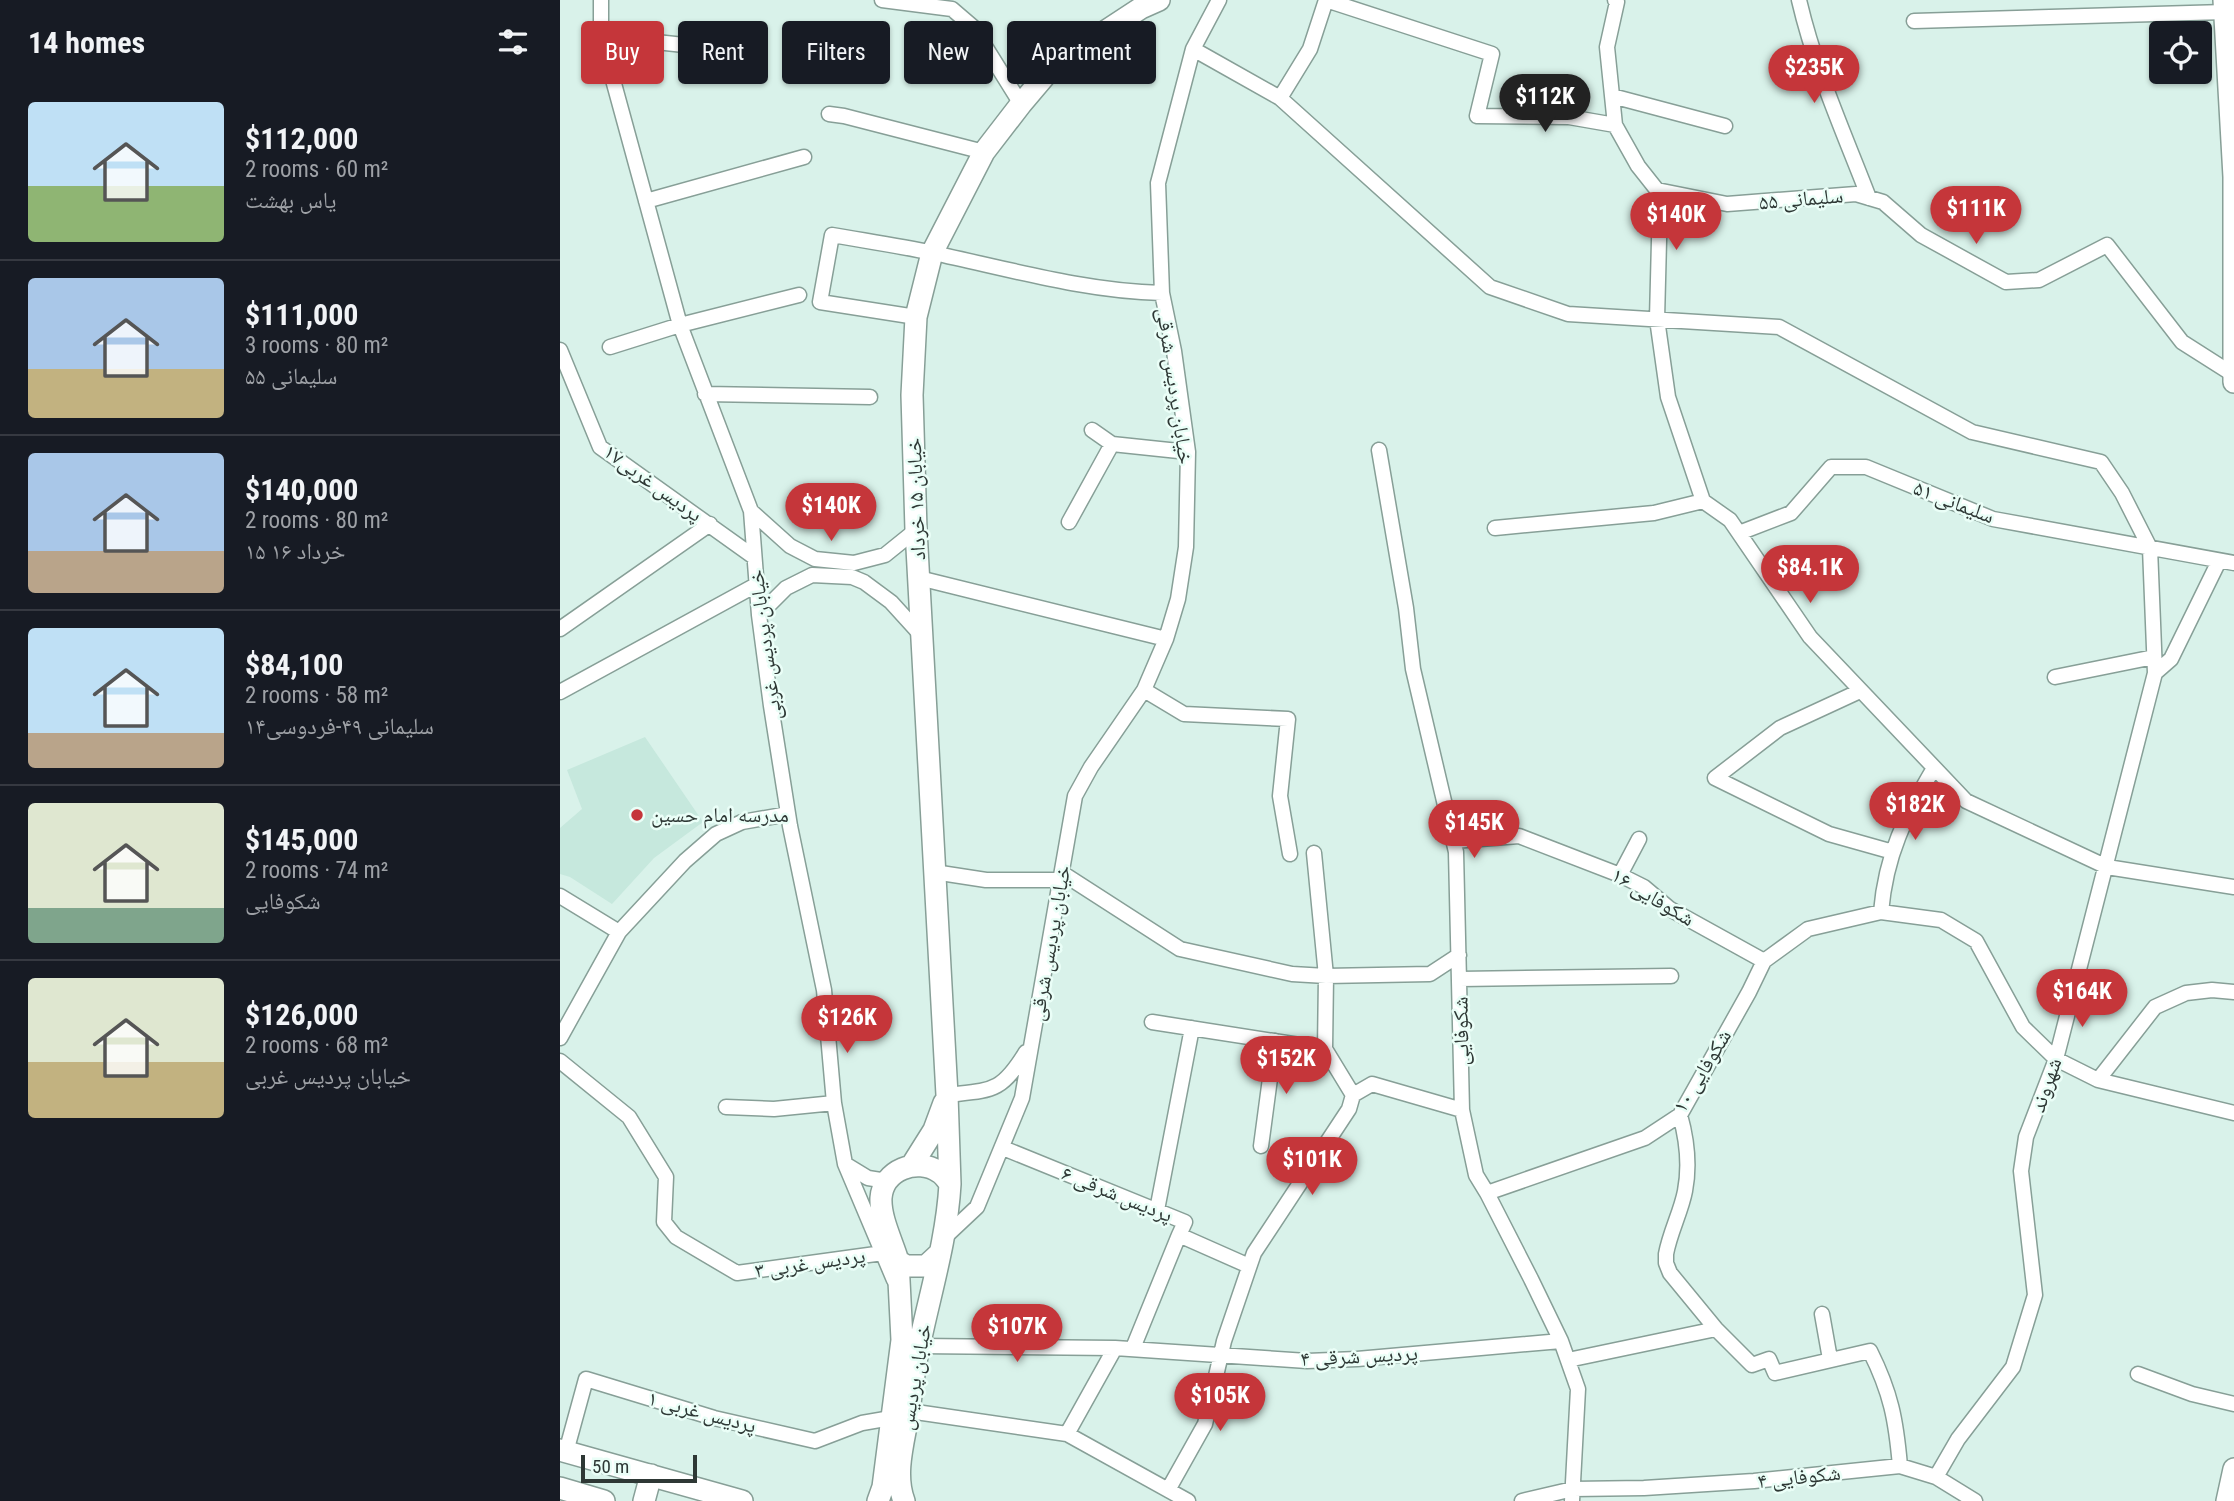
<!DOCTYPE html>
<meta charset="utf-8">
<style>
:root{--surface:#171b24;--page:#242831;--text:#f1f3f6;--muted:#9ea1a6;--line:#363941;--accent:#c5363a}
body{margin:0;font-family:"Roboto Condensed","Noto Naskh Arabic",sans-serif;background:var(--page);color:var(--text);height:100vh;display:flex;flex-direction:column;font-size:26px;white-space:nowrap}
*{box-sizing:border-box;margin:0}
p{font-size:23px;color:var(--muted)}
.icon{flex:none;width:38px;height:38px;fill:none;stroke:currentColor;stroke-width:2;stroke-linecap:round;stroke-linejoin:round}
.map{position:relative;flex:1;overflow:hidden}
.side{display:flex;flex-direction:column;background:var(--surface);width:560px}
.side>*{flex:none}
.banner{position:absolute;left:21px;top:21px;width:665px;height:63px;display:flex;gap:14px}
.buttons{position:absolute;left:1589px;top:21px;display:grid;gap:14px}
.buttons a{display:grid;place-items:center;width:63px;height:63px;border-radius:7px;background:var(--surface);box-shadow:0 2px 5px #0004;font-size:35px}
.scale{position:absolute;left:21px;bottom:18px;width:116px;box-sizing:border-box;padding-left:7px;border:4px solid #2e3835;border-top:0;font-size:19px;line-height:24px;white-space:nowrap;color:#2e3835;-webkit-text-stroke:5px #eafef7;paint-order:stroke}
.price{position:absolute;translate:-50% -60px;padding:0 16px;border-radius:24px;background:var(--accent);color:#fff;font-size:23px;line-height:46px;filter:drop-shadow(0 2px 4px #0008)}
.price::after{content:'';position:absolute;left:50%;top:42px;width:21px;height:16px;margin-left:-10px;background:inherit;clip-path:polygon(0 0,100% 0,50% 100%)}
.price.active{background:#222;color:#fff}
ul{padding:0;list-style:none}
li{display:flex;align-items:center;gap:21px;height:175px;padding:0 28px}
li+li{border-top:2px solid var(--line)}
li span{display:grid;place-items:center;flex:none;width:196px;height:140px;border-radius:7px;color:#555}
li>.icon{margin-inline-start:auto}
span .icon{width:84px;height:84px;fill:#fffc;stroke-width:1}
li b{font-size:30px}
h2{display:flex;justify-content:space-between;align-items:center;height:84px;padding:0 28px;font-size:30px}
.pill{padding:0 24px;border-radius:7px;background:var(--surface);box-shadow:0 2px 5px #0004;font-size:24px;line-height:63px}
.pill.active{background:var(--accent);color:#fff}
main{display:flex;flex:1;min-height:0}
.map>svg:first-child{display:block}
.built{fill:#c6e8dd}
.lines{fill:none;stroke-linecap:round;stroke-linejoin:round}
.street-casing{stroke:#879f97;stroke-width:17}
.secondary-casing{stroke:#879f97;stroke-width:24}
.street{stroke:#fff;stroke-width:14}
.secondary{stroke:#fff;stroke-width:21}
.poi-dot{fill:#c5363a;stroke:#eafef7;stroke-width:2.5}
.labels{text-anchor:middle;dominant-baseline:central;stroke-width:5;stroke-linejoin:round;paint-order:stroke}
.street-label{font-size:21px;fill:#2e3835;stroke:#eafef7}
.poi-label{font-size:21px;fill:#2e3835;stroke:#eafef7;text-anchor:start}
</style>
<main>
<section class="side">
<h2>14 homes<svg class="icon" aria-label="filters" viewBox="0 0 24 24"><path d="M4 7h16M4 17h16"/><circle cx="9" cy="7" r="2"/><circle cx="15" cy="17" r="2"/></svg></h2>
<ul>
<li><span style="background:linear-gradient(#bfe0f5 60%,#8fb573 0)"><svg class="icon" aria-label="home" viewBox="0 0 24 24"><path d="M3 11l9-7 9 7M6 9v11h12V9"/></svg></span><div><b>$112,000</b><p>2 rooms · 60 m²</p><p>یاس بهشت</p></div></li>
<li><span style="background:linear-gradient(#a9c7e8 65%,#c2b280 0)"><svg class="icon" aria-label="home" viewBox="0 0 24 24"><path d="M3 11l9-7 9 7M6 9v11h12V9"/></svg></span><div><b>$111,000</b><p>3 rooms · 80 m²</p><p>سلیمانی ۵۵</p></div></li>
<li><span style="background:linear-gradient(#a9c7e8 70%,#b9a48a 0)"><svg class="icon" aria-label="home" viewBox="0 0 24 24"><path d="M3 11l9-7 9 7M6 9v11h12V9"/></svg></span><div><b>$140,000</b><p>2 rooms · 80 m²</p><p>۱۵ خرداد ۱۶</p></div></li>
<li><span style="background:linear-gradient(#bfe0f5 75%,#b9a48a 0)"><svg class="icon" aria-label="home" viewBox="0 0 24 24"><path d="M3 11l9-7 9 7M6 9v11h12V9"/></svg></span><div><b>$84,100</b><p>2 rooms · 58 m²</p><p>سلیمانی ۴۹-فردوسی۱۴</p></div></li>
<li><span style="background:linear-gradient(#dfe7d0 75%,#7fa58c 0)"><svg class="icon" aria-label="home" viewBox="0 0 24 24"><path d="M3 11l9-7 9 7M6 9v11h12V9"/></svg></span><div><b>$145,000</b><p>2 rooms · 74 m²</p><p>شکوفایی</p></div></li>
<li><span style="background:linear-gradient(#dfe7d0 60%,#c2b280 0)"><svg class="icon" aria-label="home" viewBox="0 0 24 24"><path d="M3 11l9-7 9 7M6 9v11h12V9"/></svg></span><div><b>$126,000</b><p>2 rooms · 68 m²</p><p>خیابان پردیس غربی</p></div></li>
</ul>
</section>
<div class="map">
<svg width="1674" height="1501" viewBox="0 0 1674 1501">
<rect width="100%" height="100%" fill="#d9f2ea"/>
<!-- built -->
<path class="built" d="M85,737l58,85 -49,36 -42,46 -42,-27 -10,-3v-46l22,-19 -15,-39z"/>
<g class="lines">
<defs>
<path id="street" d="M41,0v36l79,289 71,186 8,104 12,91 19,120 34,164 10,113 11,61 49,116
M322,0l70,9 21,18 48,77
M766,0l166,54 -15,62 92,1 46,8
M1055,0l2,2 -10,45 8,78 23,41 19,24 3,12 -3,117 11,78 35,104 27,19 80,117 156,164 141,66 127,20
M1239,0c16,69 45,133 70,198
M1354,21l311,-9
M41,36l129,14
M633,49l87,49 210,189 78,27 211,13 193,105 129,30 21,31 28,55 5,125 -99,386 -30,78 -5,34 14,124 -22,72 -55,72 -22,38
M1052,96l113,30
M720,98l30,-49 16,-49
M269,114l15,2 140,36
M1097,190l70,14 129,-10 27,8 38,33 85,47 33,-2 68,-35 75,97 52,33
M86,201l158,-44
M356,317l-96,-15 12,-67c34,6 68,11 101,18 76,16 151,38 229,40
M50,347l70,-22 119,-30
M0,350l40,97 154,110
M145,394l165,3
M532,430l20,14 76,8
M819,450l27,158 7,61 43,183 6,258 14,65 11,18 44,86 30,62 17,48 -6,112
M191,511l39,35 25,13 39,4 31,-8 31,-25
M509,522l43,-78
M935,528l159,-15 49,-12
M1179,533l52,-20 40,-46h35l127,52 241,44
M359,578l247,61
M199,615l27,-27 26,-13 40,2 12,5 27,20 30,33
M0,629l150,-105
M1595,673l16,-14 48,-98
M1495,677l99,-20
M584,690l40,24 104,5 -8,77 10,58
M1300,691l-80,37 -65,50 114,56 64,18
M0,692l196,-107
M894,841l65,-5 101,39 24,12 26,22 94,52
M374,872l52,8h74
M502,873l118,76 112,25 34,2 104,-2 29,-19
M1060,875l19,-36
M0,896l59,36
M1321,912c5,-58 24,-95 53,-144
M900,979l211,-3
M592,1022l173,27
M0,1038l59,-106 66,-71 31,-27 26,-12 46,-8
M0,1061l69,56 37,60 -2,45 12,15 61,36 146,-20
M1538,1080l57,-73 31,-14 26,-3 22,2
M387,1095c45,-5 54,-2 79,-43
M793,1095l19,-11 90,26
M166,1107l48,2 60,-6
M1120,1115c7,25 10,50 5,76 -4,21 -15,41 -19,63v9l4,10 46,56 36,36 17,-6 6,14 95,-22c21,42 26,69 30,115
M701,1146l14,-105
M443,1148l182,74 -6,13 70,31
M285,1164l23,14 19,3
M927,1193l158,-55 35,-23 69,-123 15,-31 44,-32 73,-17 60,8 35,21 47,86 33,32 42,21 136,33
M597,1210l35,-182
M384,1238l33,-31 45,-109 53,-302 16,-29 53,-77 22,-51 12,-40 8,-52 2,-95 -14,-101 -12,-58 -4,-110 35,-134 26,-49
M1262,1314l8,45
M359,1346l196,2
M573,1348l46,-113
M1008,1360l148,-31
M1578,1374l54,20 42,10
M349,1411l158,23 121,67
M507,1434l48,-86 192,13 50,-2 204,-18
M6,1452l20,-73 128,39 101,23 47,-18 29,-5
M608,1490l37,-66 19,-83 30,-88 95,-144 4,-14 -28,-46 1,-73 -12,-123
M962,1501l51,-12 71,-1 110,-7 146,-15 36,11 39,24"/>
<path id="secondary" d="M1664,0l10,177v205
M352,1165l22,-35 10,-27
M390,1184l-3,-89 -31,-565 -4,-135 4,-78 16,-64 52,-101 37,-48 33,-39 87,-57 18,-8
M0,1450l182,51
M0,1488l44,13
M84,1501l7,-26
M318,1501l5,-14 19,-147 -4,-79
M344,1501c-10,-26 -1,-57 4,-85 4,-24 6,-49 12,-74 11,-52 27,-104 30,-158 -3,-4 -6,-9 -11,-12 -22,-15 -56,-2 -58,26 -1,20 11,43 17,63l8,5h20l14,-13
M1667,1501l7,-32"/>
</defs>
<!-- street casing -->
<use href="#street" class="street-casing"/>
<!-- secondary casing -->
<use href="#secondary" class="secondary-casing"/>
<!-- street -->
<use href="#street" class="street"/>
<!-- secondary -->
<use href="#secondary" class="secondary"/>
</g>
<!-- markers -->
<circle class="poi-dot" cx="77" cy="815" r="7"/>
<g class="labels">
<!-- street labels -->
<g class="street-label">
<text transform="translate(1241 199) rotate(-5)">سلیمانی ۵۵</text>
<text transform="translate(615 386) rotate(82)">خیابان پردیس شرقی</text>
<text transform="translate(93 483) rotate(36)">پردیس غربی۱۷</text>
<text transform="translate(356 499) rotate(-92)">خیابان ۱۵ خرداد</text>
<text transform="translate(1394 502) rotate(21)">سلیمانی ۵۱</text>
<text transform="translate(205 645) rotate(-97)">خیابان پردیس غربی</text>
<text transform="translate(1093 897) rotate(31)">شکوفایی ۱۶</text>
<text transform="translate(490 943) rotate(-80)">خیابان پردیس شرقی</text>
<text transform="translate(901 1031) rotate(-91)">شکوفایی</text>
<text transform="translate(1142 1071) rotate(-59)">شکوفایی ۱۰</text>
<text transform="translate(1486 1085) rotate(-71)">شهروند</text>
<text transform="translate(557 1194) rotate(22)">پردیس شرقی ۶</text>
<text transform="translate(250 1263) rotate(-8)">پردیس غربی ۳</text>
<text transform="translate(799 1356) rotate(-3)">پردیس شرقی ۴</text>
<text transform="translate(355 1377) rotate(-80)">خیابان پردیس</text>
<text transform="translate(142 1412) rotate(15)">پردیس غربی ۱</text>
<text transform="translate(1239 1477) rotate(-6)">شکوفایی ۴</text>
</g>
<!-- poi labels -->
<g class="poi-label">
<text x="91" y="815">مدرسه امام حسین</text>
</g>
</g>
</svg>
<div class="buttons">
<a><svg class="icon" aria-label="locate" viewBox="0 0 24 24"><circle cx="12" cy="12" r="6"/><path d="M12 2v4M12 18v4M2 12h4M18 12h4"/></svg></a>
</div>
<div class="scale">50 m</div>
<b class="price" style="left:1254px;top:105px">$235K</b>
<b class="price active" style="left:985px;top:134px">$112K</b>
<b class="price" style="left:1416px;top:246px">$111K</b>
<b class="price" style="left:1116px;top:252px">$140K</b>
<b class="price" style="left:271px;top:543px">$140K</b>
<b class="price" style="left:1250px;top:605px">$84.1K</b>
<b class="price" style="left:1355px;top:842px">$182K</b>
<b class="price" style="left:914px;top:860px">$145K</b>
<b class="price" style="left:1522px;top:1029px">$164K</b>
<b class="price" style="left:287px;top:1055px">$126K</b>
<b class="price" style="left:726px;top:1096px">$152K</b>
<b class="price" style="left:752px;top:1197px">$101K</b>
<b class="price" style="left:457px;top:1364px">$107K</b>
<b class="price" style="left:660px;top:1433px">$105K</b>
<div class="banner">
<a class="pill active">Buy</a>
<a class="pill">Rent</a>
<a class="pill">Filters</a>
<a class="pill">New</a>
<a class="pill">Apartment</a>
</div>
</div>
</main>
